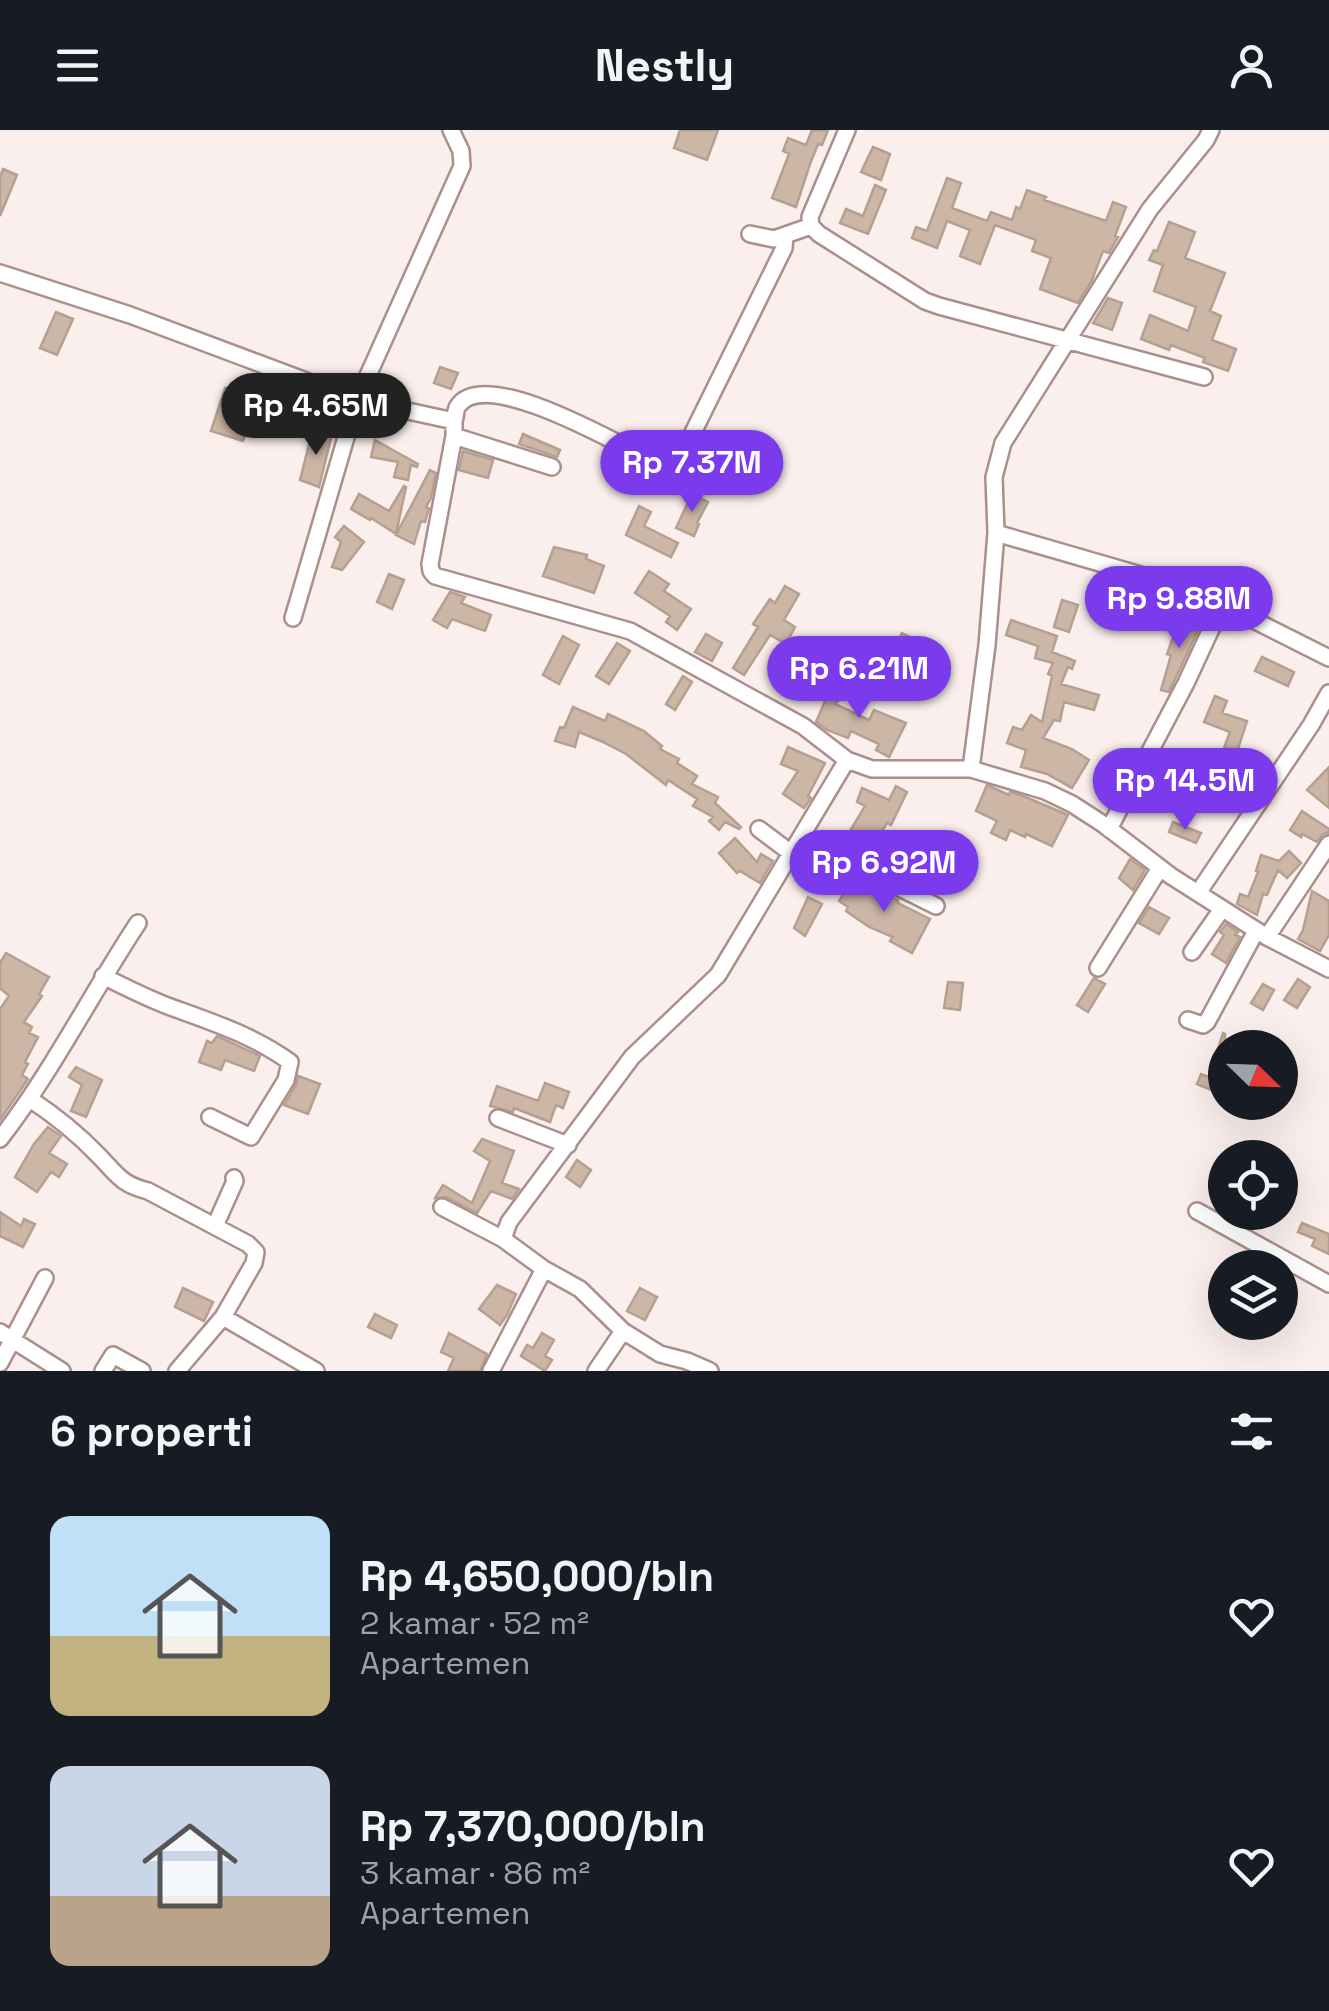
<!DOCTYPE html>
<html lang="id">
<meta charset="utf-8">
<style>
:root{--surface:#171b24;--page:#20242c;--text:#f1f3f6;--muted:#9ea1a6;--accent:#7c3aed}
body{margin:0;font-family:"Space Grotesk",sans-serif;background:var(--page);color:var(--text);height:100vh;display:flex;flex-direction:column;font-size:38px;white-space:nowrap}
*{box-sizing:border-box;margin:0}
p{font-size:32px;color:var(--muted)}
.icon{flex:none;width:55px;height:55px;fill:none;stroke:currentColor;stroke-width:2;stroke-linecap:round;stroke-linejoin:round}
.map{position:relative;height:1241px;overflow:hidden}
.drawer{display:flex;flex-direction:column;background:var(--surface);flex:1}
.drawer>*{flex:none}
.needle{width:65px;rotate:113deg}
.controls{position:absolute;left:1208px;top:900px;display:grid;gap:20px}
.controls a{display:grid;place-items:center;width:90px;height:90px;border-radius:50%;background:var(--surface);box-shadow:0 10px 40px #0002;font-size:50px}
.price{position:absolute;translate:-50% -85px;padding:0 22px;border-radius:35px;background:var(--accent);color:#fff;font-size:32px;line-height:65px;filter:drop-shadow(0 2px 5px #0008)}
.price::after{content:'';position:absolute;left:50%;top:60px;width:30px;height:22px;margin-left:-15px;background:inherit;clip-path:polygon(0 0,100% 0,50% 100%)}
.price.selected{background:#222;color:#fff}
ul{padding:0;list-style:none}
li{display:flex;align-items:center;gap:30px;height:250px;padding:0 50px}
li span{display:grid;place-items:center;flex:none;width:280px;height:200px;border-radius:20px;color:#555}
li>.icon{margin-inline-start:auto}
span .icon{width:120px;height:120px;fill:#fffc;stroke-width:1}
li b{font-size:42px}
h2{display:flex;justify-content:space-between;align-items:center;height:120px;padding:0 50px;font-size:42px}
header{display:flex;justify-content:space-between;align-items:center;height:130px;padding:0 50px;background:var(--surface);font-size:45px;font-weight:700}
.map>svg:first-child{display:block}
.building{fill:#ccb6a6;stroke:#b5a08f;stroke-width:2.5}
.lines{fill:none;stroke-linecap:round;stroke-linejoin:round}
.minor-casing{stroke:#ab8f8c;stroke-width:20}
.minor{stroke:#fff;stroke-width:15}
</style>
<header><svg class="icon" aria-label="menu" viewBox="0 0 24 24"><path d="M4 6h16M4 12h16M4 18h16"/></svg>Nestly<svg class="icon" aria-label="person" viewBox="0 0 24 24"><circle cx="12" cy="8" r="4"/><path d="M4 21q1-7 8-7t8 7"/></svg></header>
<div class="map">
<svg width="1329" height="1241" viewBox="0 0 1329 1241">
<rect width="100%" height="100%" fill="#fbefed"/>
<!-- building -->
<path class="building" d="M680,0h38l-11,30 -33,-12z
M812,0h16l-6,15 -4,-1 -8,20 -14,43 -24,-9 17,-44 -6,-3 5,-13 18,7z
M873,17l17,7 -9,26 -20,-8z
M3,39l14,6 -17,41v-39z
M947,48l14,5 -9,25 35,13 4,-9 21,8 4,-13 4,2 7,-19 19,7 -2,3 62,21 7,-19 13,5 -11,29 3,1 -9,16 -6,-2 -11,29 -14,23 -38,-14 11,-31 -19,-7 4,-11 -41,-15 -15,39 -20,-8 10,-26 -23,-9 -10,27 -25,-10 4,-11 11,4z
M875,55l11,5 -18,44 -28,-11 6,-14 17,7z
M1169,92l26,10 -10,26 40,15 -15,38 11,5 -9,24 24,9 -8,22 -25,-9 2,-4 -34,-13 -2,5 -28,-11 9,-24 38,16 8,-24 -42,-16 9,-26 -14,-5 5,-10 3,1z
M1108,168l14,5 -10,27 -19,-7z
M56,182l17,7 -16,36 -17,-7z
M440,237l18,6 -7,16 -17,-6z
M225,258l33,11 -15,42 -32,-10z
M313,299l19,5 -13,53 -19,-7z
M523,304l37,16 -3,7 -38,-13z
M375,310l43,24 -1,3 -6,-2 -3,15 -14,-3 4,-15 -27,-5z
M463,321l30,9 -5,18 -29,-8z
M430,340l6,3 -5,25 -5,9 3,1 -4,14 -4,-1 -7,23 -18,-9z
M404,356l2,1 -10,47 -25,-16 -1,2 -19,-11 8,-15 30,17z
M692,364l16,8 -11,21 2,1 -5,12 -18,-8z
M639,376l12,6 -7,14 34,17 -7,14 -45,-22z
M344,396l20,16 -22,28 -10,-3 9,-25 -6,-5z
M554,417l33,8 -1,4 18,7 -10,27 -51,-17z
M649,441l20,13 -5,7 27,18 -14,21 -11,-8 4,-6 -35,-23z
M389,444l15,6 -12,29 -15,-7z
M785,456l14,8 -15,26 11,7 -9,17 -16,-9 -26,40 -11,-7 25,-41 -5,-3 17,-25 5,4z
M450,462l15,5 -4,6 30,12 -6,16 -33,-12 -5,9 -14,-8z
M1062,470l16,5 -9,27 -15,-5z
M1180,488l20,8 -31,66 -8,-2 10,-35 -4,-1z
M1011,490l46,16 -5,16 23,9 -3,8 -4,-2 -7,17 38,11 -5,15 -30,-8 -4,19 -6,-1 -11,18 29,11 17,11 -17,28 -25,-14 -26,-7 5,-17 -19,-7 6,-16 9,3 9,-15 11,7 10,-46 -4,-2 5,-11 -18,-5 3,-12 -32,-11z
M902,503l14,7 -22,46 -17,-7 4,-10 3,1z
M706,504l16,9 -10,18 -17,-9z
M563,506l16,9 -20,39 -16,-9z
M617,513l13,8 -21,33 -13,-8z
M1262,527l32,15 -6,14 -33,-15z
M850,539l-9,21 5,3 -11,11 34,16 5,-10 32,13 -17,34 -13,-7 3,-6 -28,-13 -3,7 -21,-8 -11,-8 10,-23 -2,-7z
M683,546l9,6 -17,28 -9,-6z
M1215,566l12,5 -5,12 25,8 -10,31 -13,-4 6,-16 -26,-10z
M573,577l32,14 3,-7 36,17 18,15 -2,3 19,10 -2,4 20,13 -5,8 26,13 -3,6 26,24 -2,2 -14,-7 -6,8 -10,-9 4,-4 -20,-11 4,-7 -29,-19 -2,5 -40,-31 -23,-12 -24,-10 -4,15 -20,-6 5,-14 4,1z
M788,617l37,16 -17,33 3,2 -7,10 -21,-14 15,-23 -17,-7z
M1329,637v41l-22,-18z
M987,655l22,10 1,-3 13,4 45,19 -16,31 -26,-12 -1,3 -15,-7 -4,10 -15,-7 6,-12 -21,-10z
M896,656l11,6 -16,33 -4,-2 -22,35 -18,-9 9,-15 -6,-3 15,-25 -8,-4 5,-14 27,12z
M1302,681l27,18 -1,4 -5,1 -6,8 -15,-8 -1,3 -11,-7z
M1173,692l28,11 -5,10 -27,-11z
M735,708l22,24 4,-8 12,7 -13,22 -20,-12 -3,2 -18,-20z
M1289,721l12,12 -14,15 -9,-8 -11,25 -4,-1 -6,21 -20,-11 3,-10 8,3 10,-25 -2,-1 5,-16 18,6z
M1130,729l15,11 -12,20 -14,-12z
M849,746l32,20 1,-2 16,6v3l32,16 -18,34 -22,-12 3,-4 -24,-10 -23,-16 2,-4 -9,-6 8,-13 -4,-3z
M1312,761l17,10v34l-9,16 -22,-12 5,-9z
M808,767l14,7 -17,32 -11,-8z
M1149,777l20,11 -10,16 -20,-11z
M1226,794l12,8 -3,3 5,2 -14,26 -14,-9 12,-19 -4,-3z
M6,823l43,24 -10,17 3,2 -18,26 8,5 -3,6 9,4 -13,25 3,2 -6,11 6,4 -28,41v-111l9,-13 -9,-8v-25z
M1094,848l11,6 -17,28 -11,-7z
M1298,849l12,8 -13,21 -13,-8z
M948,852l15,1 -3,27 -16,-2z
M1263,854l11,6 -11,20 -12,-7z
M1223,903l2,1v33l-9,25 -19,-8 4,-10 8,3z
M217,906l43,20 -6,15 -29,-11 -4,10 -22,-8 8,-21 5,2z
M76,937l26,13 -16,37 -15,-6 11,-26 -13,-8z
M298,946l22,8 -12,30 -24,-9 12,-20z
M545,953l24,9 -6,16 -7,-3 -6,17 -36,-14 -1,4 -23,-6 7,-20 41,15z
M48,997l13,9 -12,17 18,11 -8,13 -8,-5 -14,20 -22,-15 19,-33z
M482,1009l32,12 -12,32 17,6 -7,10 -21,-8 -14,22 -31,-16 -11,1 8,-13 29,18 18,-42 -16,-10z
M577,1030l14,10 -11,17 -14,-10z
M0,1082l21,14 3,-7 11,5 -12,23 -23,-11z
M1302,1093l27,11v20l-17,-8 3,-7 -17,-7z
M497,1155l19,9 -9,21 -7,10 -21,-16z
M183,1158l30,14 -9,19 -29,-14z
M640,1158l17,9 -12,23 -18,-9z
M375,1184l22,11 -6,13 -23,-11z
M449,1203l38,21 -7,17h-32l6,-13 -13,-6z
M542,1203l12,7 -9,16 7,4 -7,11 -24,-15 6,-11 6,3z"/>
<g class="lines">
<defs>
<path id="minor" d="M847,0l-37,87 1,9 8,8 106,67 14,5 265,71
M1211,0l-5,10 -56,69 -147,234 -9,34 2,56 200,58 133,67
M750,104l24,5 37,-13
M0,143l130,42 227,85 97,21v15l-24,128 1,7 4,5 195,55 173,95 44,34 25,9h99l74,22 27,13 31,20 68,52 96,61 62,-93
M454,291c2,-5 1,-11 4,-15 27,-41 163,40 195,55l15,2 12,-4 104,-211 1,-12
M454,306l98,31
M293,488l64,-218 105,-234 -1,-15 -10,-21
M971,639l16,-124 9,-112
M759,699l32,24
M1109,699l77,-146 26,-56
M800,708l136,68
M1198,763l113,-168 18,-32
M1267,807l62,32
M1192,822l30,-43
M1098,838l62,-100
M103,846c24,12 47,24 73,33 39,14 80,28 114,53l-4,18 -35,57 -41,-20
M1188,890l15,5 4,-3 49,-91
M30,969c24,16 48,35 68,56 19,19 22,29 50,36l100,53 8,8 -2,11 -31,54 93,54
M498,988l70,27
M0,1009c52,-67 91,-145 138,-216
M442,1077l61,32 41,30 36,20 43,42 -27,40
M1197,1081l132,73
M215,1096l20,-45 -1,-3
M503,1109l6,-17 123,-165 86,-82 129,-215
M623,1201l37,23 27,7 23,10
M0,1202l62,39
M0,1233l45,-85
M103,1241l10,-16 29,16
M177,1241l46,-54
M491,1241l53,-102"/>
</defs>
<!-- minor casing -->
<use href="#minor" class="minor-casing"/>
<!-- minor -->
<use href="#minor" class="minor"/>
</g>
</svg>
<div class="controls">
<a><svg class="needle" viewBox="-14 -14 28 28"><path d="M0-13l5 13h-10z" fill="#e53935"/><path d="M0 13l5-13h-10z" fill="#9ea1a6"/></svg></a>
<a><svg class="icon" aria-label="locate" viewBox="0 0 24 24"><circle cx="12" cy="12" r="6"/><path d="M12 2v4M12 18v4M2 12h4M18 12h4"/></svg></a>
<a><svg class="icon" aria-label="layers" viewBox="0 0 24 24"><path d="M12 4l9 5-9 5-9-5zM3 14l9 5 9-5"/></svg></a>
</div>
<b class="price selected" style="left:316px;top:328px">Rp 4.65M</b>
<b class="price" style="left:692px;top:385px">Rp 7.37M</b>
<b class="price" style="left:1179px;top:521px">Rp 9.88M</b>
<b class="price" style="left:859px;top:591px">Rp 6.21M</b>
<b class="price" style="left:1185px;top:703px">Rp 14.5M</b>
<b class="price" style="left:884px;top:785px">Rp 6.92M</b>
</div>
<section class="drawer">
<h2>6 properti<svg class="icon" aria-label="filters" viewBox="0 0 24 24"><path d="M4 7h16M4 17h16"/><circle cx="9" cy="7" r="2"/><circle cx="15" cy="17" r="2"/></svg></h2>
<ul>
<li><span style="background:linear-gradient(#bfe0f5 60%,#c2b280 0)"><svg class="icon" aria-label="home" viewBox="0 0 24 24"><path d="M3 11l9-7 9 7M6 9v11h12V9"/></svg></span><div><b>Rp 4,650,000/bln</b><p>2 kamar · 52 m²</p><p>Apartemen</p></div><svg class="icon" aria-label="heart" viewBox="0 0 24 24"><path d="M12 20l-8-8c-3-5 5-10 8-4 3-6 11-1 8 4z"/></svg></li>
<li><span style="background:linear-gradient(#c9d6e8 65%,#b9a48a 0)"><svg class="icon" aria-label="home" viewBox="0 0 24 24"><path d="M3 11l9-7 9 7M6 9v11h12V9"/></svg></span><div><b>Rp 7,370,000/bln</b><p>3 kamar · 86 m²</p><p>Apartemen</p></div><svg class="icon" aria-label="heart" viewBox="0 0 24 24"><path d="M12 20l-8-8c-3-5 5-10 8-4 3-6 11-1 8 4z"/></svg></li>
</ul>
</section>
